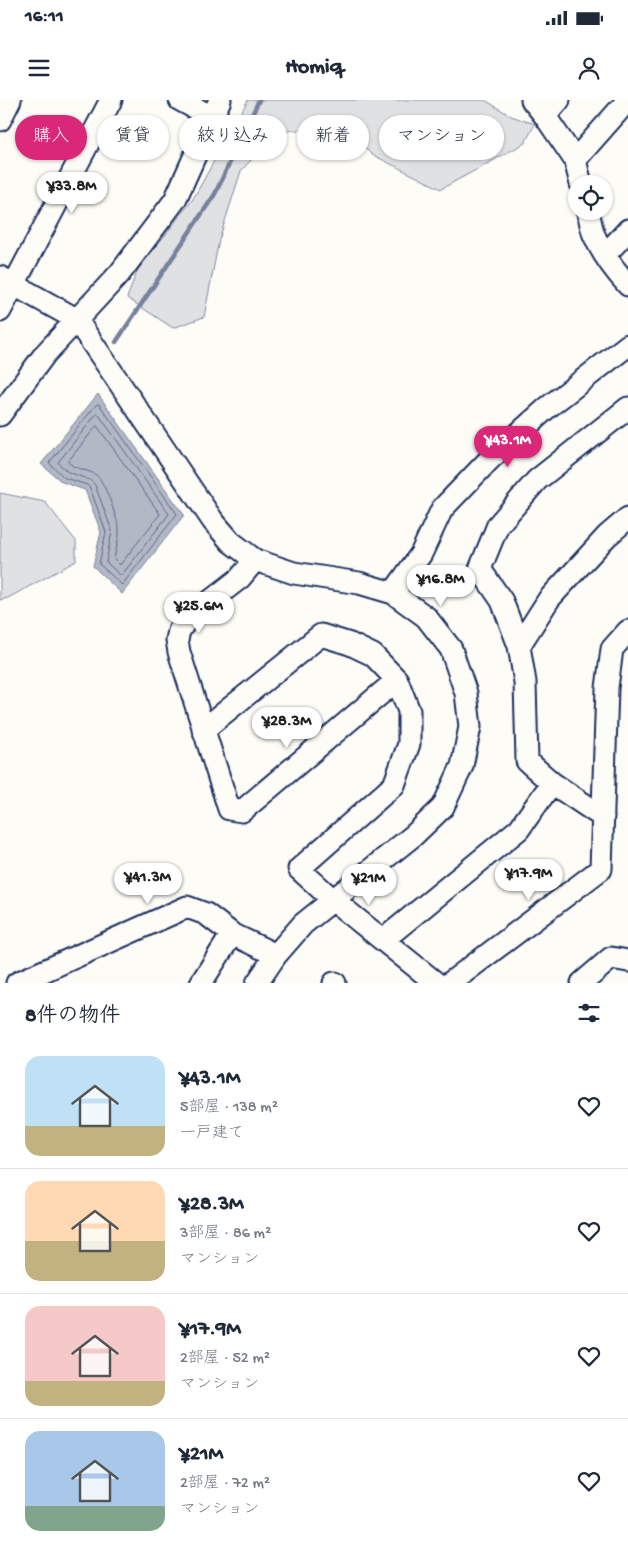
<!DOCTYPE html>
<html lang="ja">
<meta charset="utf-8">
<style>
:root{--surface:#fff;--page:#f6f6f7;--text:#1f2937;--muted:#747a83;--line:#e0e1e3;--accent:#db2777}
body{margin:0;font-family:"Gochi Hand","Klee One",sans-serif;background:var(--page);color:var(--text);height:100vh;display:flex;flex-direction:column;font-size:19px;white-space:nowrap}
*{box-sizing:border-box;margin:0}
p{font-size:16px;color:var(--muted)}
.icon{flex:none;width:28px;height:28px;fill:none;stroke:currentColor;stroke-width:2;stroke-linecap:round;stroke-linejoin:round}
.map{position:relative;height:883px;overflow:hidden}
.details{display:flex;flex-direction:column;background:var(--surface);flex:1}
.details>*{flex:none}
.banner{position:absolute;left:15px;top:15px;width:599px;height:45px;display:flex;gap:10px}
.tools{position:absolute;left:568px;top:75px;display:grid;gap:10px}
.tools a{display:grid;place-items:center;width:45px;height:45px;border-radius:50%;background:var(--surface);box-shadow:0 1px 4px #0004;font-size:25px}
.price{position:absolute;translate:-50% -42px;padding:0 11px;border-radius:18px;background:#fff;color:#222;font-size:16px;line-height:32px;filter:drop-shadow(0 1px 2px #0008)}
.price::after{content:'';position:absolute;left:50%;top:30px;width:15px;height:11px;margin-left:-8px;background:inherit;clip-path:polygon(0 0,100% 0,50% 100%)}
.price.on{background:var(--accent);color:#fff}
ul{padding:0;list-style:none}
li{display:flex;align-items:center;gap:15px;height:125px;padding:0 25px}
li+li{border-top:1px solid var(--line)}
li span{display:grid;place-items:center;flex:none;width:140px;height:100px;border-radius:15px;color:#555}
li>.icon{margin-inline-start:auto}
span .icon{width:60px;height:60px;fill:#fffc;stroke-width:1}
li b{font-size:21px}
h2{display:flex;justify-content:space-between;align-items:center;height:60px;padding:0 25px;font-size:21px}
.chip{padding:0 18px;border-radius:22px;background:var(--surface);box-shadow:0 1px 4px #0004;font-size:18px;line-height:45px}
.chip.on{background:var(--accent);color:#fff}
.status{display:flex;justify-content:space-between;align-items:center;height:35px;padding:0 25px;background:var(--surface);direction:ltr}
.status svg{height:14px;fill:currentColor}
header{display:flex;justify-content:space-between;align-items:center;height:65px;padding:0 25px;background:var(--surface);font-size:22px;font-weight:800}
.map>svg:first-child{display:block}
.green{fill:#e0e1e3;stroke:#7e88a0}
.water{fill:#b3b8c5;stroke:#76819c}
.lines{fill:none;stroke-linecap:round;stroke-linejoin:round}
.shore{stroke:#586687;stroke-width:1}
.stream{stroke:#76819c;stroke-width:4.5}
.minor-casing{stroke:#1b2f5e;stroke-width:25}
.minor{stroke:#fdfcf7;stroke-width:21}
</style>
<div class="status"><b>16:11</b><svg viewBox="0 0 49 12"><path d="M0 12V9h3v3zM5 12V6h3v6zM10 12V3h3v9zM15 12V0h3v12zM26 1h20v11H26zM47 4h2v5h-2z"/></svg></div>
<header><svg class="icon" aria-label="menu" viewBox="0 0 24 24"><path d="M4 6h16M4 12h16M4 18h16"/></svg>Homiq<svg class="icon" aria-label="person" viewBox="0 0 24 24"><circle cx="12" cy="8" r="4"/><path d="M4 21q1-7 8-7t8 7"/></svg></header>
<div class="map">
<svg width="628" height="883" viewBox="0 0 628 883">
<rect width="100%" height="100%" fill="#fdfcf7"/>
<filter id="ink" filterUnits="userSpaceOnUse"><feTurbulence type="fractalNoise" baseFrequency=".02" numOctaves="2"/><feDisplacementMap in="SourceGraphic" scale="10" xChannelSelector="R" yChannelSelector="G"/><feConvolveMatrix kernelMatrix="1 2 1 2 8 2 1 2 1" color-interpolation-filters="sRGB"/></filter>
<g filter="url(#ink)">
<!-- green -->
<path class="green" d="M248,0h237l26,16 24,8 -10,19 -84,46 -70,-35 -21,-21 -57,-3 -18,4 -34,37 -22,69 -15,77 -31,11 -46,-30 10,-27 56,-72z
M0,393l45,9 31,39v20l-68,37 -8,2z"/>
<!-- water -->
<path class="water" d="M98,294l86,121 -62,79 -29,-28 8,-34 -16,-42 -23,-8 -21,-18z"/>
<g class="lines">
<!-- shore -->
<path class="shore" d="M99,304l78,110 -55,71 -23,-21 7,-32 -16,-44 -3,-3 -22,-7 -16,-15 47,-58z
M97,314l2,1 70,99 -48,62 -15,-14 6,-31 -17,-46 -5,-5 -22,-8 -10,-9z
M97,326l63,88 -40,51 -6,-6 5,-23v-8c-3,-11 -14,-47 -23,-53 -9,-6 -21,-5 -28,-13z"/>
<!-- stream -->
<path class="stream" d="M116,242l99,-148 44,-94"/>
<defs>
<path id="minor" d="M180,0l32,17
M532,0l13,16 30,44 6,24
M545,16l14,-16
M0,20l10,-20
M575,60l53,-60
M588,111c2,8 3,16 6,24 8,18 21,36 34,50
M605,155l23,-25
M0,177l76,42 137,202 18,21 24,18 39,13 65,10 34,10 33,24 25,32 15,44 4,34 -8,39 -19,41 -29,28 -111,89 -27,31 -19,28
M0,211l111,-211
M0,315l45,-61 75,-81 55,-73 45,-100
M255,460l-15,18 -54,42 -7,11 -2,9 2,12 50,157 13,2 155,-131
M393,493l28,-39 21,-45 47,-49 58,-52 81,-63
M519,546l30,-47 58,-63 21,-18
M203,630l118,-95 29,9 23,11 24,25 12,31v33l-15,41 -95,84 34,31 103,83
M603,717l-51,-34 -25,-22 -2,-79 -6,-36 -17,-45 -22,-32 18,-44 39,-45 91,-72
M383,840l136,-111 33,-46
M17,883l170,-76 19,7 26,20 44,21
M201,883l31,-49
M334,883h1
M450,883l151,-114 6,-181 5,-39 16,-18
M582,883l29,-25 17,3"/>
</defs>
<!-- minor casing -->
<use href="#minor" class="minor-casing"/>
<!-- minor -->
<use href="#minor" class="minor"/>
</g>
</g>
</svg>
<div class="tools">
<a><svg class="icon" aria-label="locate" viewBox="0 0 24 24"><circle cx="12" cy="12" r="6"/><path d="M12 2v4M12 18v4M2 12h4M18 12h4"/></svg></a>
</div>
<b class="price" style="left:72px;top:114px">¥33.8M</b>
<b class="price on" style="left:508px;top:368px">¥43.1M</b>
<b class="price" style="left:441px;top:507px">¥16.8M</b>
<b class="price" style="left:199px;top:534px">¥25.6M</b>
<b class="price" style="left:287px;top:649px">¥28.3M</b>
<b class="price" style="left:529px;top:801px">¥17.9M</b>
<b class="price" style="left:148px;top:805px">¥41.3M</b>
<b class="price" style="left:369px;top:806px">¥21M</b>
<div class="banner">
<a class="chip on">購入</a>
<a class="chip">賃貸</a>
<a class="chip">絞り込み</a>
<a class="chip">新着</a>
<a class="chip">マンション</a>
</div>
</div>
<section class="details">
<h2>8件の物件<svg class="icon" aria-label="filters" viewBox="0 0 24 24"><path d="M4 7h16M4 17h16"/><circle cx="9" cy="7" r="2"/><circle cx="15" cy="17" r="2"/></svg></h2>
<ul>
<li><span style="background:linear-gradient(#bfe0f5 70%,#c2b280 0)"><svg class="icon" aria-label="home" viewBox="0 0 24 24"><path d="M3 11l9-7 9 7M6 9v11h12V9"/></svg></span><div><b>¥43.1M</b><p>5部屋 · 138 m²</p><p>一戸建て</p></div><svg class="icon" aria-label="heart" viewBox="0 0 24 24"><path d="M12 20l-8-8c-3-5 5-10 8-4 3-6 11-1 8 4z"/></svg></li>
<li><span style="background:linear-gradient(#ffd9b3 60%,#c2b280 0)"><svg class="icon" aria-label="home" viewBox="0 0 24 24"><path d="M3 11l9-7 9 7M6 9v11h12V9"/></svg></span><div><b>¥28.3M</b><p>3部屋 · 86 m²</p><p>マンション</p></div><svg class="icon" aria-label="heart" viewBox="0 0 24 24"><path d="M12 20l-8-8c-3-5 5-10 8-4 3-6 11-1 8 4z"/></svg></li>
<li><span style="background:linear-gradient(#f6c9c9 75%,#c2b280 0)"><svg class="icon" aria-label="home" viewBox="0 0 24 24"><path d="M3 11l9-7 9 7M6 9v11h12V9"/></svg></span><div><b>¥17.9M</b><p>2部屋 · 52 m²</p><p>マンション</p></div><svg class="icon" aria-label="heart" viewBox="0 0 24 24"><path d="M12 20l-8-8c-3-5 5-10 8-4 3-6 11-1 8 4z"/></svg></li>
<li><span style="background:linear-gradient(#a9c7e8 75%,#7fa58c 0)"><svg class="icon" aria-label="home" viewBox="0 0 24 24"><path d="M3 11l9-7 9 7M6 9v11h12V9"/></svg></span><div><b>¥21M</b><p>2部屋 · 72 m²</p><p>マンション</p></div><svg class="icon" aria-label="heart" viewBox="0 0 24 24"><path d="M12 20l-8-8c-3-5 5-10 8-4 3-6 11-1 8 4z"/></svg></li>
</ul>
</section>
